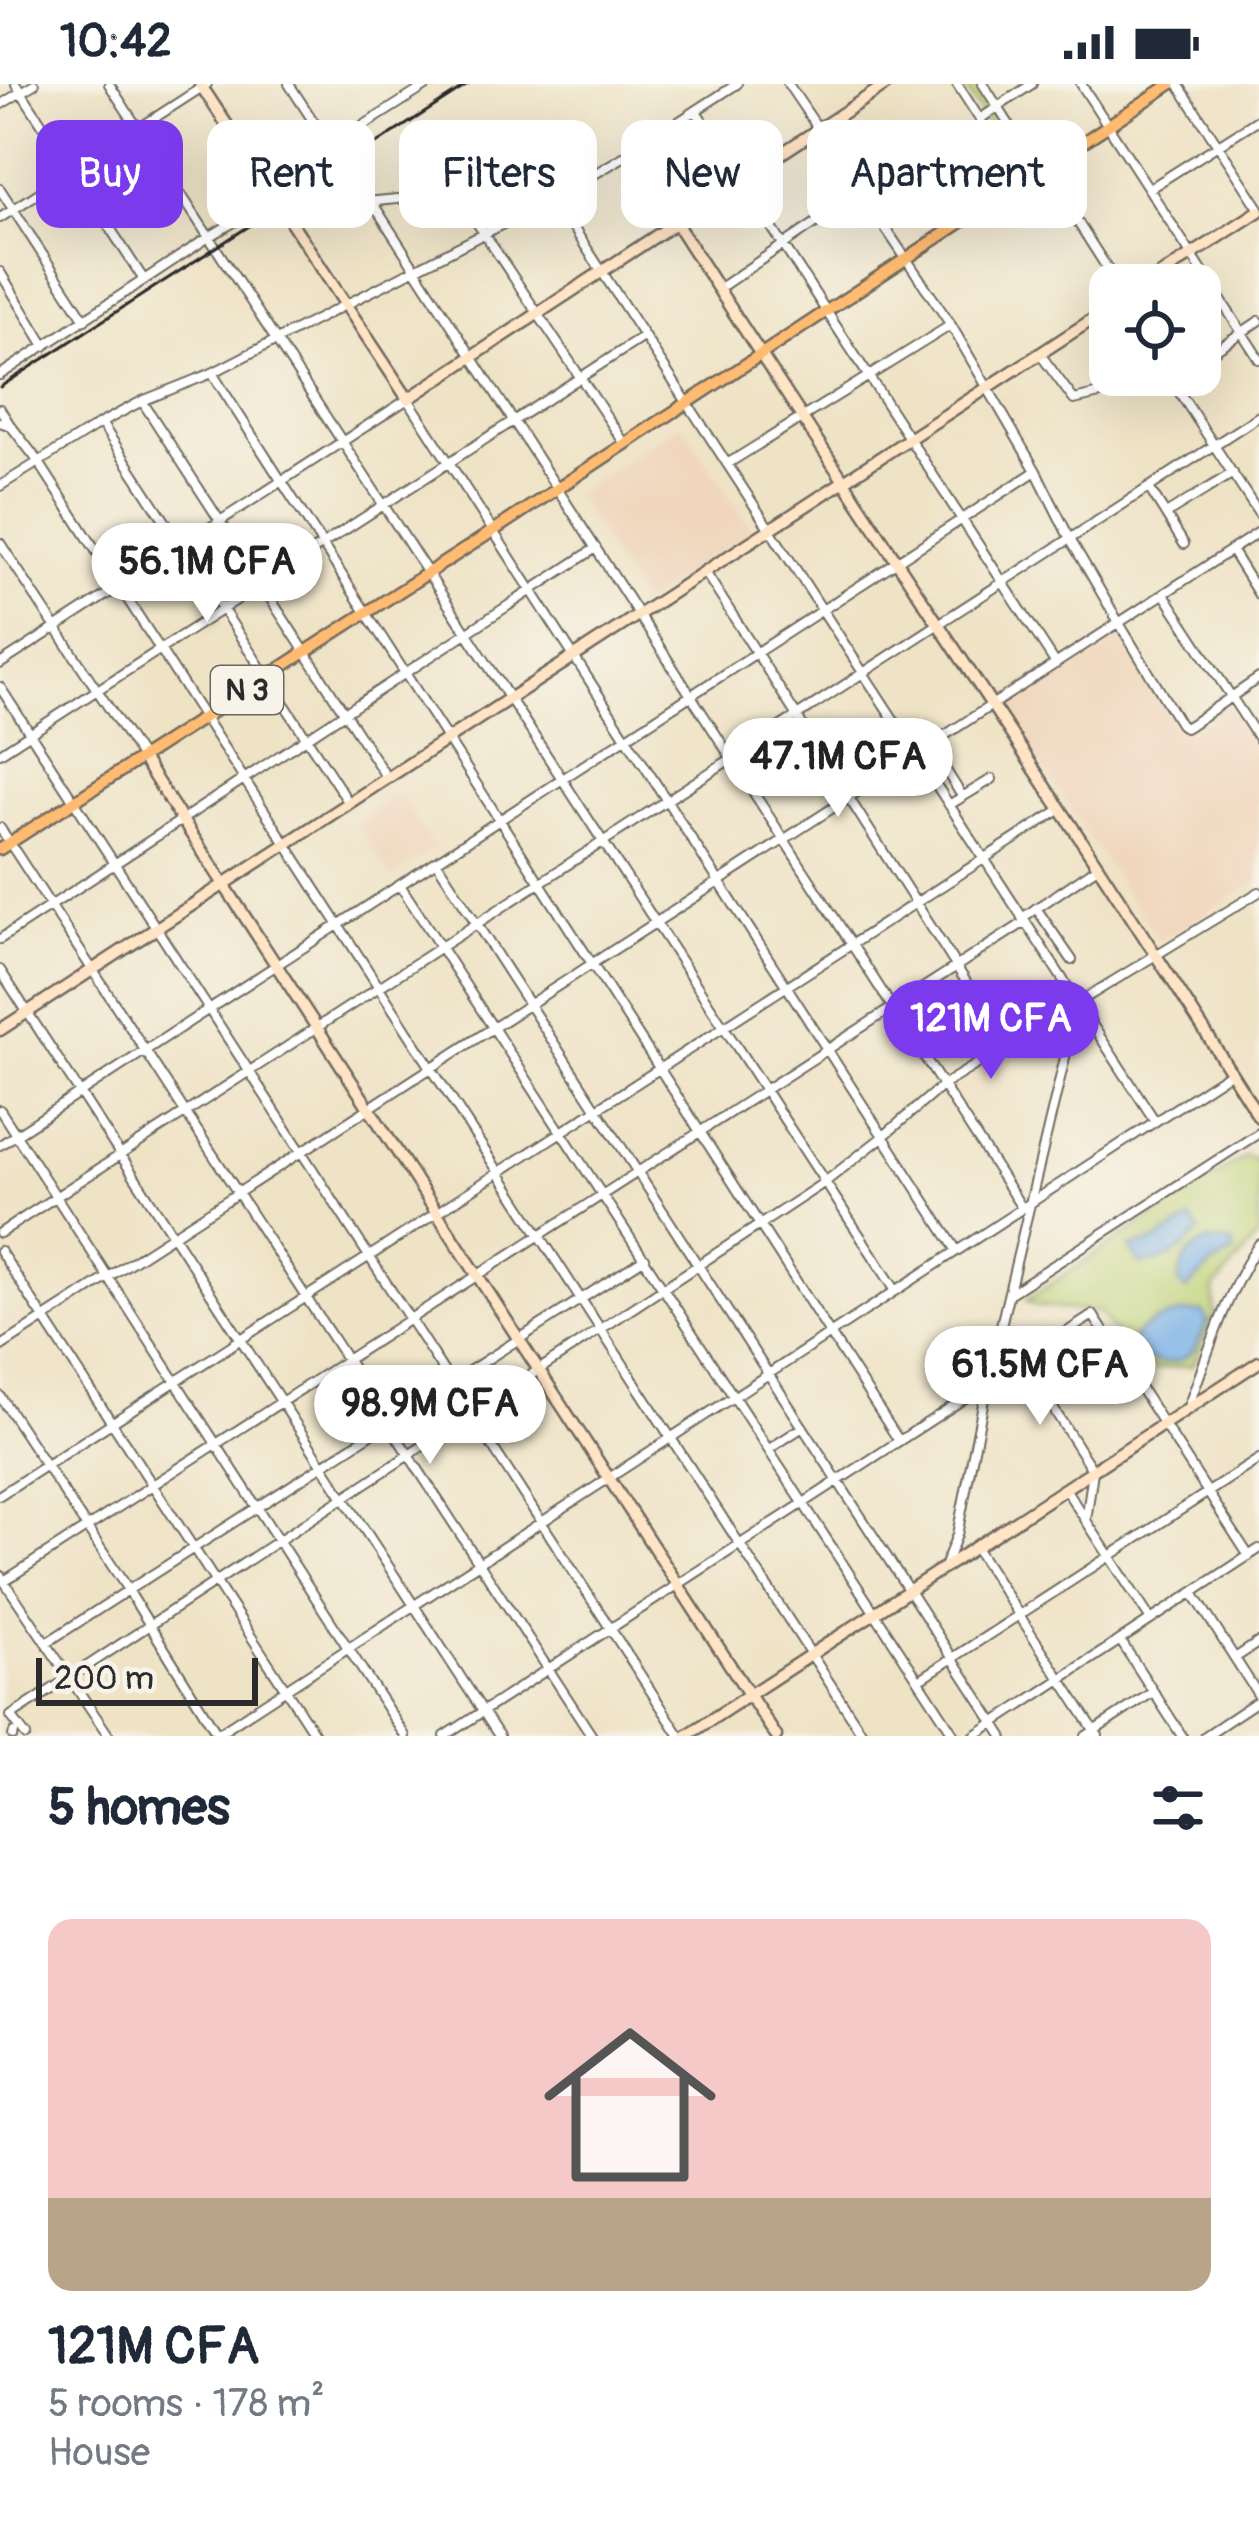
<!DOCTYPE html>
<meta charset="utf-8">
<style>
:root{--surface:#fff;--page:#f6f6f7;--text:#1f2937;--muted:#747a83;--line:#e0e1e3;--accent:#7c3aed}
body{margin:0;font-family:Pangolin,sans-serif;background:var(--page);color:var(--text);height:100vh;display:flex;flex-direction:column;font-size:45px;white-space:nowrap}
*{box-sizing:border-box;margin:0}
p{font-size:39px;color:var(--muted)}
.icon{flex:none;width:66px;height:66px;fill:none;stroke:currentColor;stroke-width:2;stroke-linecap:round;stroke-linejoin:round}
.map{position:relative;height:1652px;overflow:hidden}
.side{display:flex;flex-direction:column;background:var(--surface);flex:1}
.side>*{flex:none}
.banner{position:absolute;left:36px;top:36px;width:1188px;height:108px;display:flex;gap:24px}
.tools{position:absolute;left:1089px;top:180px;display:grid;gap:24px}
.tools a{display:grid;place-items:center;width:132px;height:132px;border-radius:24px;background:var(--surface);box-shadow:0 12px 48px #0002;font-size:60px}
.scale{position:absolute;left:36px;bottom:30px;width:222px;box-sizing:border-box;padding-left:12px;border:6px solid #2b2b2b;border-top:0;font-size:33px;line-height:42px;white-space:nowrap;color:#2b2b2b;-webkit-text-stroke:9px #f7f3e8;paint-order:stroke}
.price{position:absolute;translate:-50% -102px;padding:0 27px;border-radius:42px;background:#fff;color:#222;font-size:39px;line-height:78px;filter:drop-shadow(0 3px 6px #0008)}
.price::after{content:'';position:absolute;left:50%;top:72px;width:36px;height:27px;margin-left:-18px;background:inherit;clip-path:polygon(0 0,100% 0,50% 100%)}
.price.on{background:var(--accent);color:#fff}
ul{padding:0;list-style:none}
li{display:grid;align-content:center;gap:24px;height:636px;padding:0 48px}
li+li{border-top:3px solid var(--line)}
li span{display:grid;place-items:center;height:372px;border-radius:24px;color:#555}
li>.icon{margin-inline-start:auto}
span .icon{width:216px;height:216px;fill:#fffc;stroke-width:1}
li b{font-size:51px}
h2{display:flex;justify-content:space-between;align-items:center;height:144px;padding:0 48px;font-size:51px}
.chip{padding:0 42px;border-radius:24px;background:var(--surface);box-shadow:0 12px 48px #0002;font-size:42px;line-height:108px}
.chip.on{background:var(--accent);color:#fff}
.status{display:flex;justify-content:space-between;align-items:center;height:84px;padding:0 60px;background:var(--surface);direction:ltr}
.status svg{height:33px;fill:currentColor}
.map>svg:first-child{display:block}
.built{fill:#f0d6bc}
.green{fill:#bdd175;stroke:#747e50;stroke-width:3}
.water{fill:#79b1e8;stroke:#526e8a;stroke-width:3}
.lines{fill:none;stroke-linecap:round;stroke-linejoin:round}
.street-casing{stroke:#706b61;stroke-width:12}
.secondary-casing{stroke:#706b61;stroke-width:15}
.primary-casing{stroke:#706b61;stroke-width:15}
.street{stroke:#fff;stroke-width:8}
.secondary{stroke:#ffe4c6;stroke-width:10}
.primary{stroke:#ffbb71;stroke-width:10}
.rail{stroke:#2b2b2b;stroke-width:3}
.labels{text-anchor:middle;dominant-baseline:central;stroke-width:9;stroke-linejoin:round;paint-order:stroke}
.shield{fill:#f7f3e8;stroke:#686764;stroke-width:3}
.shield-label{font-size:30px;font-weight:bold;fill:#2b2b2b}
</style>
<div class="status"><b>10:42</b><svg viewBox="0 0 49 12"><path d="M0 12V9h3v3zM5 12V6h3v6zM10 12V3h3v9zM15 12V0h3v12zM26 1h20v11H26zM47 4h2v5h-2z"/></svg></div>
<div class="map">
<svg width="1259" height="1652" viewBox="0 0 1259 1652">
<rect width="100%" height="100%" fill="#f7f3e8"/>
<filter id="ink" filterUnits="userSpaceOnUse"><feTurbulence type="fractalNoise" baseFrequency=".00833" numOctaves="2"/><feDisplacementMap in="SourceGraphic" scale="24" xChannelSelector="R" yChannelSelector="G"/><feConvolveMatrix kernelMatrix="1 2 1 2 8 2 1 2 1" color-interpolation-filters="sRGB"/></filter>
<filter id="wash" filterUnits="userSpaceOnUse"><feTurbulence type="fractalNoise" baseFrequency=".004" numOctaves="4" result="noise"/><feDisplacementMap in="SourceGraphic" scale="48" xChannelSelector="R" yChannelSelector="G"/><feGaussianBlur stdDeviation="2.7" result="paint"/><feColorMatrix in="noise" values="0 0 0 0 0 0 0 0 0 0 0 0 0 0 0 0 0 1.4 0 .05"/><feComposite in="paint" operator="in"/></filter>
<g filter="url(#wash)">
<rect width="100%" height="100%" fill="#efe3c6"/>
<!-- built -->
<path class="built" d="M681,339l72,108 -111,73 -68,-110z
M1120,550l63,100 45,-30 31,45v132l-100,60 -155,-230z
M399,709l35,56 -42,29 -37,-55z"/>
<!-- green -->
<path class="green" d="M962,0h16l56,86 -11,7z
M1246,1072l13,6v74l-45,53v31l-21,45 -54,6 -39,-58 -63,-7 -11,-6z"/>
<!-- water -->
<path class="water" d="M1191,1136l9,12c-19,19 -32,31 -60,32l-10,-17 23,-5z
M1211,1157l21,2 2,10 -24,14 -24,23 -7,-7c2,-22 9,-35 32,-42z
M1203,1228l5,9c-4,8 -8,19 -13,27 -16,22 -53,17 -68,-2 17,-27 46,-33 76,-34z"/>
</g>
<g filter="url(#ink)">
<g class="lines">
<defs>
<path id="street" d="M16,0l128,196
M109,0l787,1207
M289,0l41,63
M788,0l163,241 85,146 34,68 49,84 61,101 5,4 5,-3 69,-47
M957,0l64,99
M983,0l56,87
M1081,0l178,275
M1178,0l81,124
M0,21l34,-21
M696,27l360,553
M980,35l52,-35
M630,69l46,70
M1043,84l75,117
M267,103l162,-103
M0,105l85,131
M1149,105l110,-70
M457,109l168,251
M372,118l650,1006
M282,126l242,-23 30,11 601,923
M0,134l207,-134
M0,188l45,74
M718,205l142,-96
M1040,270l34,46 34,-8 34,-17
M1200,276l59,-39
M212,289l687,1068
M0,291l209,-138 65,-39
M1168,291l91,139
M142,317l245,377
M0,325l10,16
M0,338l11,4 27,35 826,1275
M101,339l248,380
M727,380l224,-139
M0,402l101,-63 41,-22 70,-28 342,-175 76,-45 107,-69
M1149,404l35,56
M1166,430l67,-41
M0,459l142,215
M1231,466l28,45
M705,488l302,474
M1164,510l95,145
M0,580l408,-265 549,852
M0,603l680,1049
M930,661l32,51
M0,669l643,-416
M949,721l43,-26
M0,744l592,908
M436,777l567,875
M400,801l555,851
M1036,824l36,52
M1022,834l77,-52
M0,855l596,-391
M0,886l499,766
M0,1026l405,626
M0,1061l1036,-674
M0,1149l1259,-817
M0,1167l316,485
M1012,1208l247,-159
M0,1263l1259,-815
M1023,1277l70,110 -7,50
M0,1312l128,194 90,145
M1188,1323c21,-56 38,-114 71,-163
M769,1365l34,-22
M1066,1406l85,130
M0,1411l1061,-686
M976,1465l122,187
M945,1481l12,-30 30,-151 91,-381
M0,1491l109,161
M4,1497l1021,-659
M1193,1509l66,103
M1120,1556l62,96
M46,1559l599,-385
M1235,1574l24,-16
M919,1596l340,-221
M13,1652l1,-3
M26,1652l-15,-20 814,-534 60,-47 58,-50 316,-193
M214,1652l1017,-664
M445,1652l648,-421 156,241
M974,1652l285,-187
M1086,1652l67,-44
M1205,1652l54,-36"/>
<path id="secondary" d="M200,0l208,315 479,-315
M676,139c191,300 394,592 583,894
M1145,201l114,-74
M142,674l634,978
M0,946l1110,-722
M686,1652l573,-374"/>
<path id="primary" d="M0,765l493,-318 678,-447"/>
</defs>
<!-- street casing -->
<use href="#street" class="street-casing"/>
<!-- secondary casing -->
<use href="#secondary" class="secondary-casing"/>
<!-- primary casing -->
<use href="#primary" class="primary-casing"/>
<!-- street -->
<use href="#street" class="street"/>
<!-- secondary -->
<use href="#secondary" class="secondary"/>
<!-- primary -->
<use href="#primary" class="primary"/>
<!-- rail -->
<path class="rail" d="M0,303l469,-303"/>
</g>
</g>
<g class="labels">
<!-- shield labels -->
<rect class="shield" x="211" y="582" width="72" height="48" rx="9"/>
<g class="shield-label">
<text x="247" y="606">N 3</text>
</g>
</g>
</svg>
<div class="tools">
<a><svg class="icon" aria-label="locate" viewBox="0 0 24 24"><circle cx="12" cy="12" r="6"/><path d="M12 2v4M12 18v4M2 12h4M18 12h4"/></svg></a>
</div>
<div class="scale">200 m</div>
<b class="price" style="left:207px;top:541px">56.1M CFA</b>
<b class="price" style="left:838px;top:736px">47.1M CFA</b>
<b class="price on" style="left:991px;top:998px">121M CFA</b>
<b class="price" style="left:1040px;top:1344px">61.5M CFA</b>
<b class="price" style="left:430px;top:1383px">98.9M CFA</b>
<div class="banner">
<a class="chip on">Buy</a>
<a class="chip">Rent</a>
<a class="chip">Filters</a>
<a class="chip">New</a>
<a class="chip">Apartment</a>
</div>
</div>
<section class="side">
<h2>5 homes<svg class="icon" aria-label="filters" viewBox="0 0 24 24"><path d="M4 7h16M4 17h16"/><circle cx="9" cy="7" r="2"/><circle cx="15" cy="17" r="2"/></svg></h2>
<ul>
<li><span style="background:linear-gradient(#f6c9c9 75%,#b9a48a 0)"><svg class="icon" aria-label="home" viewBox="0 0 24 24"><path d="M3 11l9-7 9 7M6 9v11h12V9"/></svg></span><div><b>121M CFA</b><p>5 rooms · 178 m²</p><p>House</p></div></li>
</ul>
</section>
